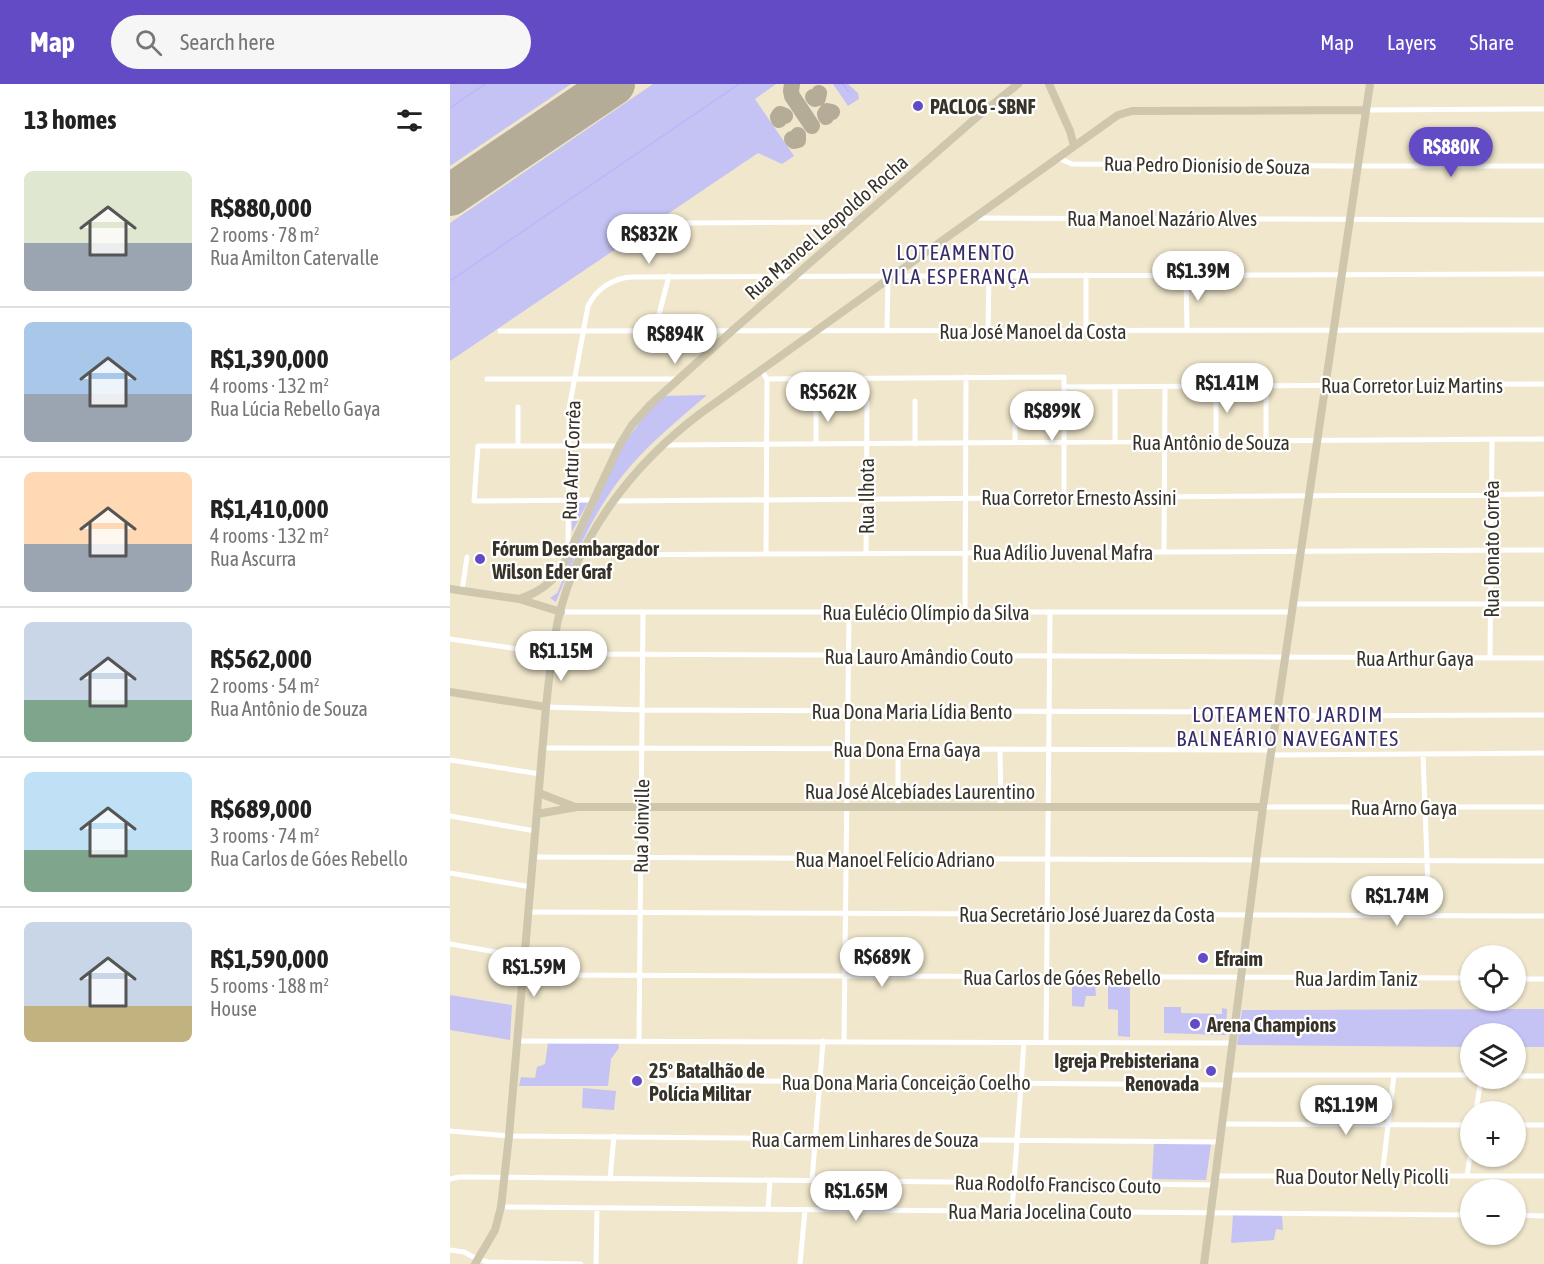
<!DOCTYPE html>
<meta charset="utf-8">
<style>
:root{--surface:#fff;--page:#f6f6f6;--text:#222;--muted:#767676;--line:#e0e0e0;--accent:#624bc4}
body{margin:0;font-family:"Asap Condensed",sans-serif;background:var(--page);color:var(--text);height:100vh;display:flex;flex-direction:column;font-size:22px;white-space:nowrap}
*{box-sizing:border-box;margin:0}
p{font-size:20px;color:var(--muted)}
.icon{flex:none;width:33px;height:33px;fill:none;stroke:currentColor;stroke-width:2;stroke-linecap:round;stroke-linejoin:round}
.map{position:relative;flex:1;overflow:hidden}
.panel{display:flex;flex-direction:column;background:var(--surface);width:450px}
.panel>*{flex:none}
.tools{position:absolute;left:1010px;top:861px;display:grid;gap:12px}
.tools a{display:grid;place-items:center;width:66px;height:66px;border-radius:50%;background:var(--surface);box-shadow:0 2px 4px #0004;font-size:30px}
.price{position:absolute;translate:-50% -51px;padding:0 14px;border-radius:21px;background:#fff;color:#222;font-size:20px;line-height:39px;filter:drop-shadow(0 2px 3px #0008)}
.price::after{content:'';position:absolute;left:50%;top:36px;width:18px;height:14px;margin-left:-9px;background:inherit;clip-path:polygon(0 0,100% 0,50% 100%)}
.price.active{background:var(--accent);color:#fff}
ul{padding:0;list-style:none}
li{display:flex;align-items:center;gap:18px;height:150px;padding:0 24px}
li+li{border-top:2px solid var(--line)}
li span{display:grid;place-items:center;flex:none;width:168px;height:120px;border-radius:9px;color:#555}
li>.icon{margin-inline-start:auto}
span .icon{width:72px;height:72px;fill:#fffc;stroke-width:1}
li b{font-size:26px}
h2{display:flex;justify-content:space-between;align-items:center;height:72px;padding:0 24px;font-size:26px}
header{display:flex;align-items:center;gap:36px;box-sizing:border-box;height:84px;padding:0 30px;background:var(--accent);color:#fff}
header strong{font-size:28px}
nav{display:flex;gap:33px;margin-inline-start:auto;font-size:21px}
.search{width:420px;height:54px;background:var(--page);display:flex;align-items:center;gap:15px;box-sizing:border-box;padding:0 21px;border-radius:33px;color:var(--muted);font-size:22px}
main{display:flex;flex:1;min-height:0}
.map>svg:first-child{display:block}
.green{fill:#c5c3f4}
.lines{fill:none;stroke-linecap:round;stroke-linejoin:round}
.stream{stroke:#bbb6fc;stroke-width:1.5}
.taxiway{stroke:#b4ac97;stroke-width:16}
.runway{stroke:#b4ac97;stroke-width:42}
.street{stroke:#fff;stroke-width:5}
.secondary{stroke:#cec7ad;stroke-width:8}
.poi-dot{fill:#624bc4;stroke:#fff;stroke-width:2}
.labels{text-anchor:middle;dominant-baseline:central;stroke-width:4.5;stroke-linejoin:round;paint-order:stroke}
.poi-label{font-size:20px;font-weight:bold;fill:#373329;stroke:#fff;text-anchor:start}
.street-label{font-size:20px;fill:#373329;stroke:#fff}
.neighbourhood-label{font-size:21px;letter-spacing:1.5px;fill:#372d69;stroke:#fff}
</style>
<header>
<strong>Map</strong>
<div class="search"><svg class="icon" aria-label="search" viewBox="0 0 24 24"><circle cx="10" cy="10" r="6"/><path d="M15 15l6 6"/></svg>Search here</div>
<nav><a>Map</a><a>Layers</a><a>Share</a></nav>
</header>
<main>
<section class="panel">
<h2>13 homes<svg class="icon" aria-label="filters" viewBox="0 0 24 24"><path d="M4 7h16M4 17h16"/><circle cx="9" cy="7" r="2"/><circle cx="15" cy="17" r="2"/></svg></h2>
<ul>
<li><span style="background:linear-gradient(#dfe7d0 60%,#9aa5b1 0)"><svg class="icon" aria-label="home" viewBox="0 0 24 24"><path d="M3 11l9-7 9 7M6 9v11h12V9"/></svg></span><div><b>R$880,000</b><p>2 rooms · 78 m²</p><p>Rua Amilton Catervalle</p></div></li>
<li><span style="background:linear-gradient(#a9c7e8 60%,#9aa5b1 0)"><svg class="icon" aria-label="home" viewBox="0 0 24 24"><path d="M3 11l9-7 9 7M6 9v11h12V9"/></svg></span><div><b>R$1,390,000</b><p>4 rooms · 132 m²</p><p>Rua Lúcia Rebello Gaya</p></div></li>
<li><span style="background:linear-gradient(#ffd9b3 60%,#9aa5b1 0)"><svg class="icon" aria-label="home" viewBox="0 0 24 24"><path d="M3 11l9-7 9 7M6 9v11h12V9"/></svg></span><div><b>R$1,410,000</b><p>4 rooms · 132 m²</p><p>Rua Ascurra</p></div></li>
<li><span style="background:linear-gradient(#c9d6e8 65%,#7fa58c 0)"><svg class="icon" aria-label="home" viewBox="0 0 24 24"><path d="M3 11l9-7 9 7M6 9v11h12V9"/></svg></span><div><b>R$562,000</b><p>2 rooms · 54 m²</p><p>Rua Antônio de Souza</p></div></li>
<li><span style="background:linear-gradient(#bfe0f5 65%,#7fa58c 0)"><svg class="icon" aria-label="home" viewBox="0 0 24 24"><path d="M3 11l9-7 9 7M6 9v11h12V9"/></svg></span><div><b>R$689,000</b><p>3 rooms · 74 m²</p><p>Rua Carlos de Góes Rebello</p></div></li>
<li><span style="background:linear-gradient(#c9d6e8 70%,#c2b280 0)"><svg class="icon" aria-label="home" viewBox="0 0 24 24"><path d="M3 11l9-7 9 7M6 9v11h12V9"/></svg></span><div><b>R$1,590,000</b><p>5 rooms · 188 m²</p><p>House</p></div></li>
</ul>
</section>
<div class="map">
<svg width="1094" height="1180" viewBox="0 0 1094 1180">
<rect width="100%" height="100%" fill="#f0e7cc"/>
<!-- green -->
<path class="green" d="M0,0h121l-121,82z
M203,0h123l-21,15 39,57 -12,8 -24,-11 -308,208v-138z
M383,0h15l10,9 1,6 -11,7z
M257,311c-29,25 -60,50 -84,80 -30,38 -49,82 -67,127l-6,-4 7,-5 4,-9 4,-12 12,-29 45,-96 22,-31 18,-20z
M121,418h17l-16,30z
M658,899h22v54l-12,-1v-26l-10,-1z
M622,900h23l1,12h-10l-2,11 -12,-1z
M0,911l62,10 -2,35 -60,-10z
M714,923h17v6l41,1v-6l5,1 -1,26 -62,-2z
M1094,925v38h-29v-13h-45v13l-233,-2 5,-35z
M168,958l1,6 -8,11 -3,27h-89l2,-9 14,1 2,-11 8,-3 3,-21z
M133,1004l33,3 -2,19 -32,-2z
M704,1058l57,2 -5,36 -54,-1z
M783,1131h49l1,15 -7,-1 -2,11 -43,3z"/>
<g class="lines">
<!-- stream -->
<path class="stream" d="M393,0l5,7
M0,24l35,-24
M0,197l289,-197"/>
<!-- taxiway -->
<path class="taxiway" d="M342,0l-1,7 1,5 20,30
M363,13l2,2 3,-1 1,-5
M376,33l-1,-3 2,-3 5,1
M329,36l-1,-3 2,-3 5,2
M342,55l2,2 4,-1v-5"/>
<!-- runway -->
<path class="runway" d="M0,111l164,-111"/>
<!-- street -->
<path class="street" d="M916,26l178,-1
M608,74l14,6 274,2h198
M525,134l569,2
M234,139l171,-1
M636,191v56
M736,191l1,55
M205,246l14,-54
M437,246l1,-51
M50,247l1044,-1
M538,247l1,-55
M311,286l6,9 297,-2v120
M37,295h191
M766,302v56
M816,302v55
M614,303l480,-3
M665,303v55
M366,317v43
M465,317v43
M565,317v42
M68,323v39
M213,361l881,-6
M143,416l-119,1 4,-55h141
M164,417l930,-7
M714,468l1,-165
M316,470l1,-175
M416,470l1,-152
M92,471l26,1 1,-147 19,-103c8,-17 25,-28 44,-29l912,-3
M132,471l962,-5
M12,507l5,-34
M843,520h251
M111,528h731
M515,528l1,-235
M0,555l102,15 992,4
M1040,574l2,-218
M96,623l96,3 626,2 22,4 254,-1
M92,664l730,2
M448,665v58
M550,665l1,58
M973,670l6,161
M821,671l273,-2
M0,676l90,14
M813,723h281
M0,732l85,15
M83,773l1011,4
M0,789l81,14
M78,828l1016,4
M0,860l74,13
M73,891l947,3
M1065,895h29
M67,957l716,2
M189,957l4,-429
M394,958l5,-430
M596,958l4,-430
M779,991h241
M1065,992h29
M206,996l572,5
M1026,1028l5,-34
M773,1040l247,1
M1065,1041h29
M0,1047l59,5 711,6
M766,1092h328
M932,1092l12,-101
M1017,1092l3,-20
M0,1095l9,-2h15l741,8
M160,1095l4,-43
M362,1097l11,-140
M51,1123l969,8
M318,1125l2,-28
M562,1127l12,-169
M1065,1131l29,1
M0,1166l14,2 13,7 11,3 93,2
M146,1180l1,-56
M350,1180l5,-54"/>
<!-- secondary -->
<path class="secondary" d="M599,0l21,47 4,15
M0,505l69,10 42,13
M69,515c18,-6 30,-14 42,-29l58,-124 13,-21 19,-21 82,-74 244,-213 41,-33
M0,608l96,15
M89,709l36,14
M87,730l40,-7h686
M25,1180l20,-34 6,-23 8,-71 37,-429c3,-29 6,-58 12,-87 19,-84 75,-156 143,-207l417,-298 14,-4 234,-1
M754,1180l59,-457 107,-723"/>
</g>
<!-- markers -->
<g class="poi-dot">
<circle cx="468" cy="22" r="6"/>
<circle cx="30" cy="475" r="6"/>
<circle cx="753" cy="874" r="6"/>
<circle cx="745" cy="940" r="6"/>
<circle cx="761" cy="987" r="6"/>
<circle cx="187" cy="997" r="6"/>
</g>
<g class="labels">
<!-- poi labels -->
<g class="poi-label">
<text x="480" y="22">PACLOG - SBNF</text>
<text x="42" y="464">Fórum Desembargador<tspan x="42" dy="23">Wilson Eder Graf</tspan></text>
<text x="765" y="874">Efraim</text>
<text x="757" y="940">Arena Champions</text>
<text x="749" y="976" text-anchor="end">Igreja Prebisteriana<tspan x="749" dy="23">Renovada</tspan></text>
<text x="199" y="986">25º Batalhão de<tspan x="199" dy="23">Polícia Militar</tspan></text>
</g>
<!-- street labels -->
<g class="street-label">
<text transform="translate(757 81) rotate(1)">Rua Pedro Dionísio de Souza</text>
<text x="712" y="134">Rua Manoel Nazário Alves</text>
<text transform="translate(376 143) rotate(-41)">Rua Manoel Leopoldo Rocha</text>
<text x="583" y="247">Rua José Manoel da Costa</text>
<text x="962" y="301">Rua Corretor Luiz Martins</text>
<text x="761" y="358">Rua Antônio de Souza</text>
<text transform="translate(121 376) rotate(-88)">Rua Artur Corrêa</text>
<text transform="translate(416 412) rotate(-90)">Rua Ilhota</text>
<text x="629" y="413">Rua Corretor Ernesto Assini</text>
<text transform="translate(1041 465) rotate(-90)">Rua Donato Corrêa</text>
<text x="613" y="468">Rua Adílio Juvenal Mafra</text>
<text x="476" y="528">Rua Eulécio Olímpio da Silva</text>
<text x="469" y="572">Rua Lauro Amândio Couto</text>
<text x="965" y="574">Rua Arthur Gaya</text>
<text x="462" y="627">Rua Dona Maria Lídia Bento</text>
<text x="457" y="665">Rua Dona Erna Gaya</text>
<text x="470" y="707">Rua José Alcebíades Laurentino</text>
<text x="954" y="723">Rua Arno Gaya</text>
<text transform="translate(191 742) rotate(-89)">Rua Joinville</text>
<text x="445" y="775">Rua Manoel Felício Adriano</text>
<text x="637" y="830">Rua Secretário José Juarez da Costa</text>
<text x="612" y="893">Rua Carlos de Góes Rebello</text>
<text x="906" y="894">Rua Jardim Taniz</text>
<text x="456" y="998">Rua Dona Maria Conceição Coelho</text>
<text x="415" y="1055">Rua Carmem Linhares de Souza</text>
<text x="912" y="1092">Rua Doutor Nelly Picolli</text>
<text transform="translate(608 1100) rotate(1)">Rua Rodolfo Francisco Couto</text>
<text x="590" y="1127">Rua Maria Jocelina Couto</text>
</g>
<!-- neighbourhood labels -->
<g class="neighbourhood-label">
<text x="506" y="168">LOTEAMENTO<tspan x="506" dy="24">VILA ESPERANÇA</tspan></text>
<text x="838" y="630">LOTEAMENTO JARDIM<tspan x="838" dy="24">BALNEÁRIO NAVEGANTES</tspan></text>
</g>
</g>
</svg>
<div class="tools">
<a><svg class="icon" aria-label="locate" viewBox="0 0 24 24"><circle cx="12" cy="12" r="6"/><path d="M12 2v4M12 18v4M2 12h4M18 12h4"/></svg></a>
<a><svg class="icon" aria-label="layers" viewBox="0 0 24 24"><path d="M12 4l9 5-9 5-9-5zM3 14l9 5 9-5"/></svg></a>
<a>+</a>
<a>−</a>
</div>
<b class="price active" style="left:1001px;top:94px">R$880K</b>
<b class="price" style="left:199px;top:181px">R$832K</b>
<b class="price" style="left:748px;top:218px">R$1.39M</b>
<b class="price" style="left:225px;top:281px">R$894K</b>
<b class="price" style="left:777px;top:330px">R$1.41M</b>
<b class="price" style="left:378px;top:339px">R$562K</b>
<b class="price" style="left:602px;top:358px">R$899K</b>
<b class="price" style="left:111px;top:598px">R$1.15M</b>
<b class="price" style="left:947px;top:843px">R$1.74M</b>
<b class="price" style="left:432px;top:904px">R$689K</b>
<b class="price" style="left:84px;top:914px">R$1.59M</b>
<b class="price" style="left:896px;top:1052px">R$1.19M</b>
<b class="price" style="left:406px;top:1138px">R$1.65M</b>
</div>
</main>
